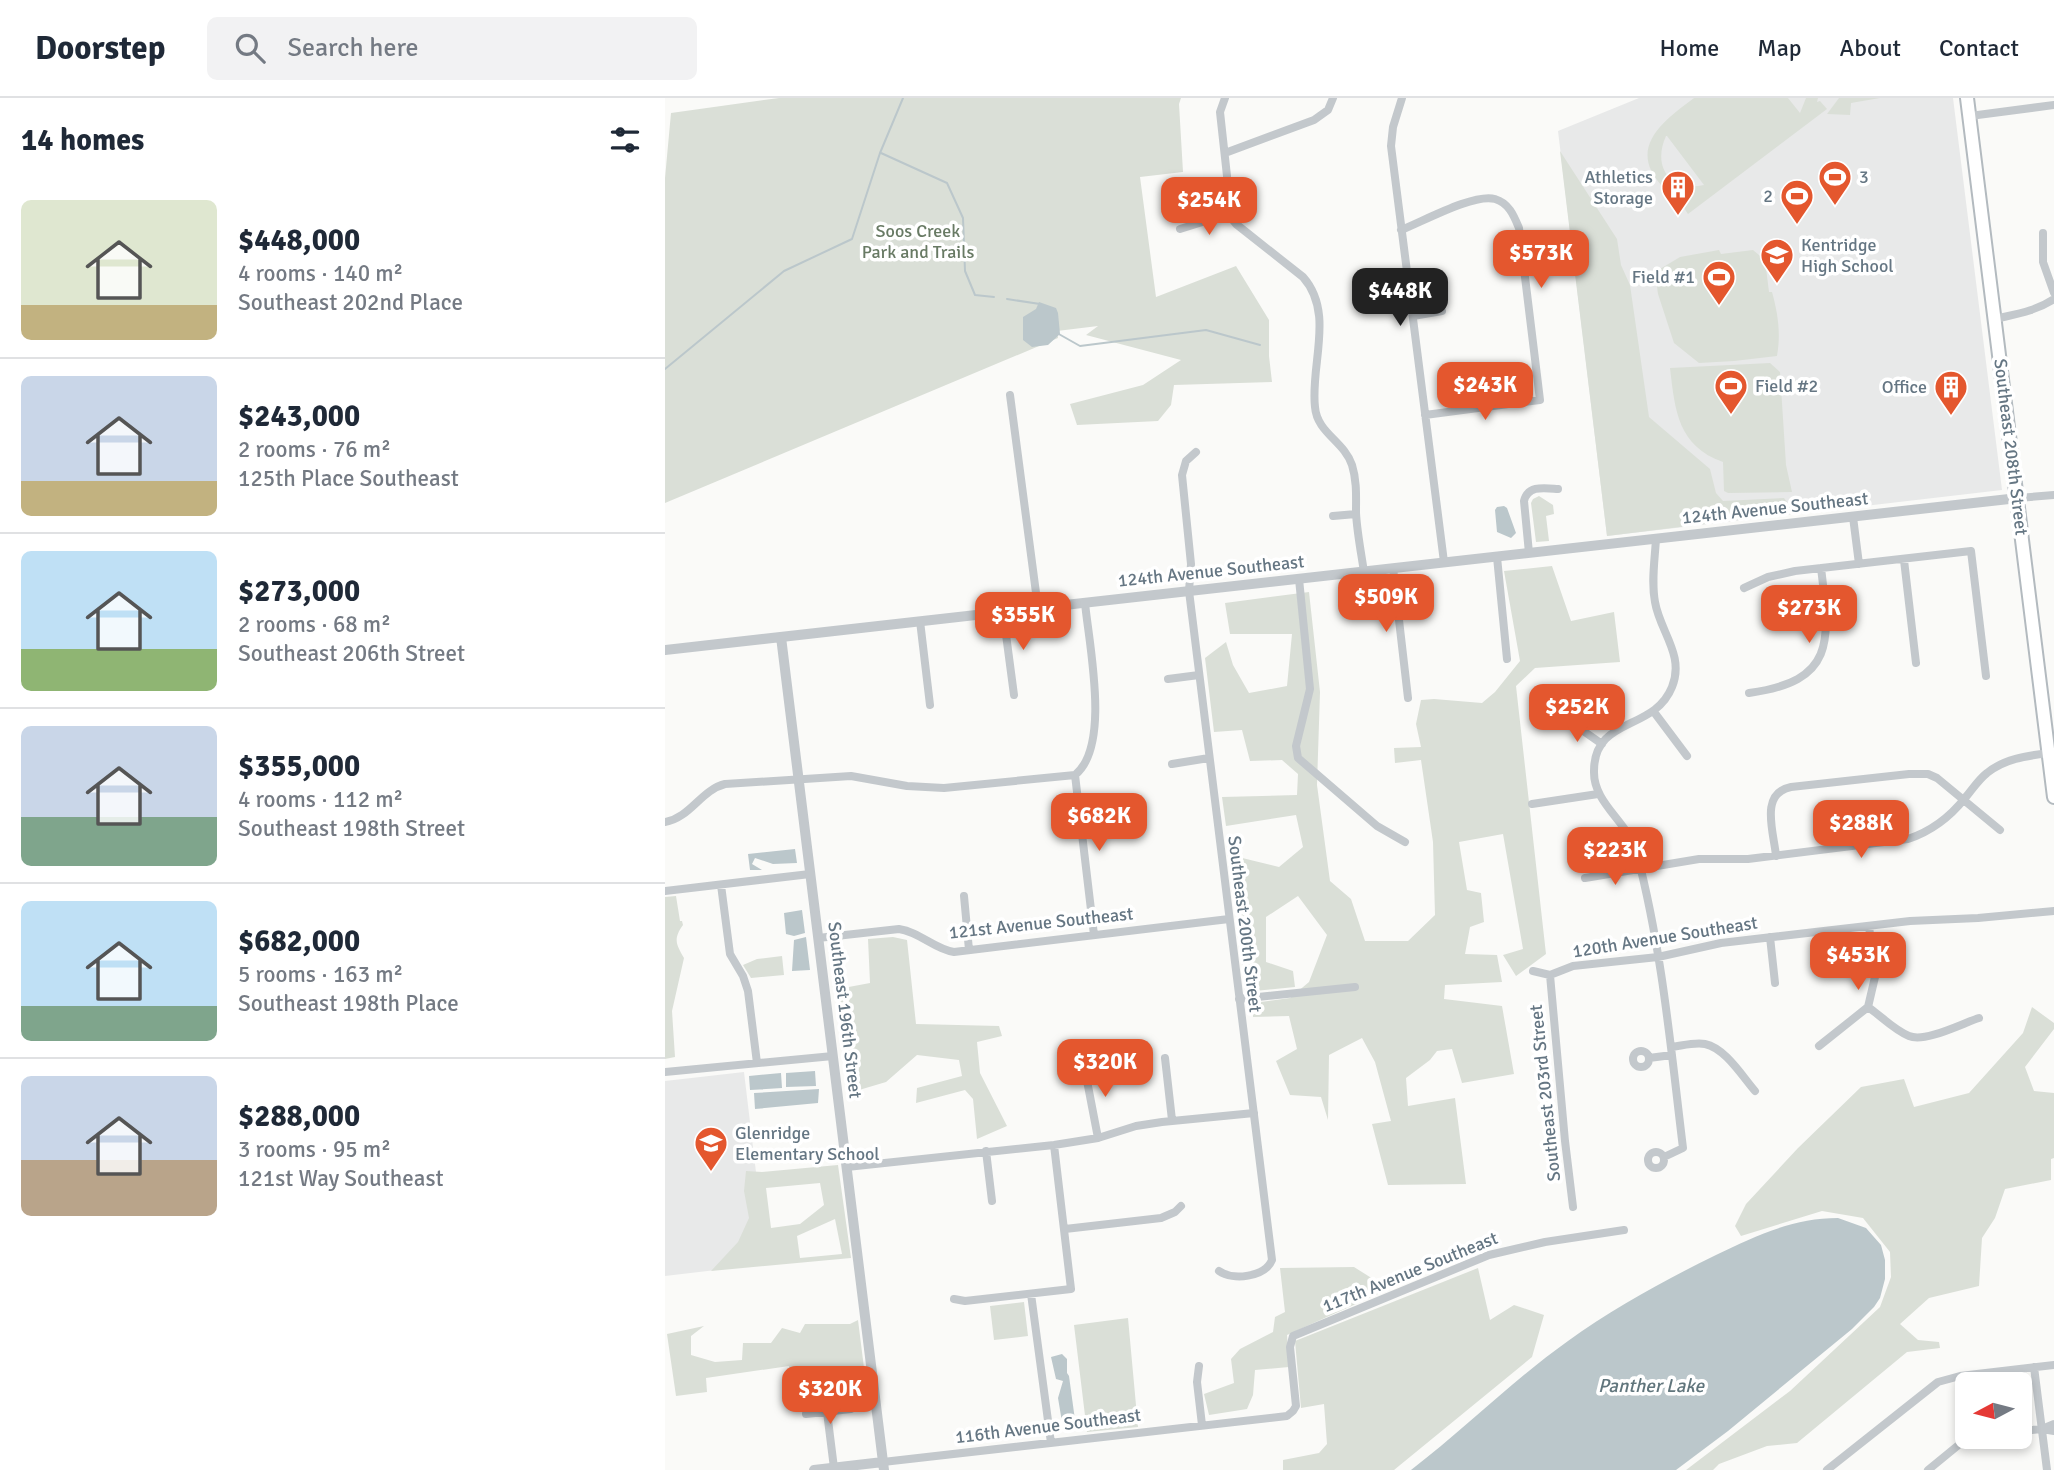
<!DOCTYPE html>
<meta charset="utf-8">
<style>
:root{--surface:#fff;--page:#f2f2f3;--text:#1f2937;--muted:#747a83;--line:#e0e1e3;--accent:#e4572e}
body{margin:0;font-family:Signika,sans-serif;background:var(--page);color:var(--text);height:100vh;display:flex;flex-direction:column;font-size:26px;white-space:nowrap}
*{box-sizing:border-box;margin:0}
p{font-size:23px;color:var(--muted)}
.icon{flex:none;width:38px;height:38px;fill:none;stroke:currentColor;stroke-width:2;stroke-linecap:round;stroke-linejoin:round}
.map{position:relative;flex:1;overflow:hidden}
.drawer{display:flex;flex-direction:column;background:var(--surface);width:665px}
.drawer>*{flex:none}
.needle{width:46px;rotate:263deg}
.buttons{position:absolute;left:1290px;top:1274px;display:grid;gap:14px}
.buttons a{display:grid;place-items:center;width:77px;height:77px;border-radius:10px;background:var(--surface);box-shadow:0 4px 10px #0003;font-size:35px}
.price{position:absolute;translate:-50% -60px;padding:0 16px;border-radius:14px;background:var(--accent);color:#fff;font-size:23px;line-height:46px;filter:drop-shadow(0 2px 4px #0008)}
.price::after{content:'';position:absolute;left:50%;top:42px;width:21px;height:16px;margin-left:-10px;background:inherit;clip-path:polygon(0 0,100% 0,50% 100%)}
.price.on{background:#222;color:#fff}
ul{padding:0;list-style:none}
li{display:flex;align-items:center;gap:21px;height:175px;padding:0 21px}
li+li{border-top:2px solid var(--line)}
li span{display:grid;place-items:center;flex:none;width:196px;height:140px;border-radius:10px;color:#555}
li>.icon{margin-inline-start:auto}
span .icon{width:84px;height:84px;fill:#fffc;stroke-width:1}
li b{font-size:30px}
h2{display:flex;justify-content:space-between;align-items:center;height:84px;padding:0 21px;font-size:30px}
header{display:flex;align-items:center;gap:42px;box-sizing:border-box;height:98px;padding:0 35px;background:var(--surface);border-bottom:2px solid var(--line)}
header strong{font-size:33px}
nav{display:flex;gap:38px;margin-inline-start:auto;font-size:24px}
.search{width:490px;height:63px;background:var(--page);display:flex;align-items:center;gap:18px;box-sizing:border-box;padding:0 24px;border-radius:10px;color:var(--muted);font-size:26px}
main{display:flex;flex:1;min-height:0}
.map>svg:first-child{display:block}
.built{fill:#e8e9e9}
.green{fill:#dadfd7;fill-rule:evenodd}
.water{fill:#bbc7cb}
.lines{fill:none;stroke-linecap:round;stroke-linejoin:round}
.stream{stroke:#bbc7cb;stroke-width:2}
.secondary-casing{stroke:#b3babf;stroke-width:16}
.minor{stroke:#c3c8cc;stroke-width:8}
.tertiary{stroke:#c3c8cc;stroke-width:10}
.secondary{stroke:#fff;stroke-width:12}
.labels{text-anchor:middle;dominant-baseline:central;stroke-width:7;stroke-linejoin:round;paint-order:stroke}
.poi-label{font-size:18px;fill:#657683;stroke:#fff;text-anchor:end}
.park-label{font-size:18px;fill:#687a64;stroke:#fff}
.street-label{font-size:18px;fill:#657683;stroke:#fff}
.water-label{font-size:19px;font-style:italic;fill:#60757c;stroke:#fff}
</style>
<header>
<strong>Doorstep</strong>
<div class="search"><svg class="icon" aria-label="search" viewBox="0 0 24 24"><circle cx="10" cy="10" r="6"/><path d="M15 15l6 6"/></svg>Search here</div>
<nav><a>Home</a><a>Map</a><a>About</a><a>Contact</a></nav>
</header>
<main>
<section class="drawer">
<h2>14 homes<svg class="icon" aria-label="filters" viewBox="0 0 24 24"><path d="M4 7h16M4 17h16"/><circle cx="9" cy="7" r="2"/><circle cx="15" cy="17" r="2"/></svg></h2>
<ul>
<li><span style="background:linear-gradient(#dfe7d0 75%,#c2b280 0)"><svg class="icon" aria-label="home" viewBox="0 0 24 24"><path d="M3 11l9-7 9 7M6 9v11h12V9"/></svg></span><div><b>$448,000</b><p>4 rooms · 140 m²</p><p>Southeast 202nd Place</p></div></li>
<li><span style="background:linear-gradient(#c9d6e8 75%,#c2b280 0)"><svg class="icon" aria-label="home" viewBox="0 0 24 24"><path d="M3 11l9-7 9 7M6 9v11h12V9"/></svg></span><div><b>$243,000</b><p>2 rooms · 76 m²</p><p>125th Place Southeast</p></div></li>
<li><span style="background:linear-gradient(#bfe0f5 70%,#8fb573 0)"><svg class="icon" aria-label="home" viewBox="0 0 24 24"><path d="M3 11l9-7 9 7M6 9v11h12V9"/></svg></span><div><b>$273,000</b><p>2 rooms · 68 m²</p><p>Southeast 206th Street</p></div></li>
<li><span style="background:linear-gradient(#c9d6e8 65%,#7fa58c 0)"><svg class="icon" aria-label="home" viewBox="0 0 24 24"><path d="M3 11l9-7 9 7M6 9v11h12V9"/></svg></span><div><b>$355,000</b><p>4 rooms · 112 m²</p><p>Southeast 198th Street</p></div></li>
<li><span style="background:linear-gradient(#bfe0f5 75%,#7fa58c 0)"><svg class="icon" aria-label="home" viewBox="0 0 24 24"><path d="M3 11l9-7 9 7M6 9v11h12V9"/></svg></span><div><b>$682,000</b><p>5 rooms · 163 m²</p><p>Southeast 198th Place</p></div></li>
<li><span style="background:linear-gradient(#c9d6e8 60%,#b9a48a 0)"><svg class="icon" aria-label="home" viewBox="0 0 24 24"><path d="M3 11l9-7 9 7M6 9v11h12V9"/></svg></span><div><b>$288,000</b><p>3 rooms · 95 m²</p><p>121st Way Southeast</p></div></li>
</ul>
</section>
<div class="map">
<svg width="1389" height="1372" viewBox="0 0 1389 1372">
<rect width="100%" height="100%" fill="#fafaf8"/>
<!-- built -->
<path class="built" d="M974,0h314l49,392 -395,46 -49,-405z
M79,974l23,192 -102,12v-195z"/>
<!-- green -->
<path class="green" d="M114,0h402l-2,6 4,68 -43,5 16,120 80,-31 33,54v36l3,26 -98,3 -3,20 -13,16 -81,4 -7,-21 73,-19 38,-25 -95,-25 12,-9 -41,5 1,7 -393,165v-325l6,-65z
M1029,0h94l12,15 6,-15h12l-1,4 3,-1 7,8 -139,105c-4,-6 -8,-14 -13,-18 -4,-4 -9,-6 -13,-10 -36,-39 3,-66 32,-88zM1001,38h1l37,49c-34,7 -52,-18 -38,-49z
M1174,0h41l-29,5 -1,12 -23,-1z
M895,53l57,88 4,26 9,20 19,132 61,52 6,24 7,8 61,-3 11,15 -188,23z
M1054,152l2,4 32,-4 12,10 4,32h3c6,22 9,41 5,64l-43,5 -35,2 -25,-20 -16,-49 -3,-22 25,-15z
M1105,265l10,9 6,93 6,27 -64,1 -4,-2 -1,-29c-45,-16 -48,-51 -53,-94z
M874,398l14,9 1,9 -8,2 3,25 -13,1 -5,-39 2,-4z
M887,468l19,55 43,-9 6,50 -85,6 -19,18 30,268 -30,22 -13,-21 20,-6 -20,-115 -44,8 8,48 14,3 3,29 -14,5 -5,27 32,1 5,27 -57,3 -1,14 58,7 12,68 -52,9 -10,-34 -15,2 -7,9 -24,18 2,28 47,-8 11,86 -78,1 -16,-61 19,-3 -16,-59 -13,-24 -33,17 -1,65 -7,-23 -31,-2 -14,-34 21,-12 -8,-33 -36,1v-14l37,-5 19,-16 18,-47 -29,-39 -32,21v45l27,9 2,16 -50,5 -15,-137 49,12 24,-20 -7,-32 -70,11 -4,-29 75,-2 1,-21 -16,-14 -32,1 -8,-31 -28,2 -9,-74 21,-16 7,23 16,28 38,-7 5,-52h-62l-5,-31 84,-11 11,100 -3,93 13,96 21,18 14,42h43l27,-26 -2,-73 -12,-82 -26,3 -1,-15 27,-1 -5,-23 5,-24 13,-1 48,4 13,-11 25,-31 -16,-90z
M11,798l4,25h2l1,4c-10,14 -7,19 1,33l-12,53 3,46 -10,2v-162z
M228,839l14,3 9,84 83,2 3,10 -25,6 3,31 27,53 -30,13 -4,-40 -8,-9 -49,13 1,-15 45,-12 -3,-16 -42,-5 -31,27 -37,11 -11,-104 32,-6 -2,-44z
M117,858l2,19 -33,3 -8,-13 14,-6z
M1367,909l22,16v6l-29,38 9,24 20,2v65l-3,1v21l-46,9 -10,29 -13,20 -3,48 -50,12 -29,26 18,16 21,2 1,6 -33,4 -110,91 -30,3 -48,18 -6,6h-27l104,-79 90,-84 11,-30 -1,-25 -27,-34 -41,-7 -81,25 -6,-10 11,-22 52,-56 63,-61 43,-8 10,28 55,-14 54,-60z
M173,1067l13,93 -140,13 27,-29 11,-24 -5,-27 2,-20 16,1zM155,1085l4,22 -24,19 -29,4 -5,-40zM170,1121l7,35 -42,4 -3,-22z
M689,1169l35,22 -102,46 2,32 -34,3 -2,25 -6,14 -38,6 -5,-21 30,-11 -3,-24 9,-10 33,-17 2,-15 10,-5 -5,-44z
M813,1170l12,52 24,-15 30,10 -12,42 -138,113h-111v-10l36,-7 8,-9 -3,-40 -23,4 -6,-67z
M359,1204l4,34 -34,4 -4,-34z
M463,1220l10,109 -51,5 -13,-107z
M193,1222l6,48 -73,11 -2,-13 -83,12 1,14 -31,4 -9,-62 37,-8 -13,10v19l24,7 27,-2 1,-17h28l11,-15 18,5 5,-9h45z"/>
<!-- water -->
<path class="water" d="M374,204l17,6 2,5 2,21 -12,11 -16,2 -9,-7v-23l13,-8z
M839,408l3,2 9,25 -5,5 -14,-6 -2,-22 2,-3z
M130,751l2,14 -24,1 -18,-6 -3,6 10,6h-12l-2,-16z
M137,812l3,23 -11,3 -8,-2 -2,-21z
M141,839l4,33 -18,1 2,-31z
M150,973l1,15 -30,1v-14z
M116,975l1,15 -32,2 -1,-14z
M154,991l-1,14 -63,6 -1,-16z
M1173,1120l28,10 15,17 4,15v19l-5,19 -6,9 -22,22 -124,102 -52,39h-265c54,-41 102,-90 157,-129 45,-33 99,-62 148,-86 39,-19 77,-37 122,-37z
M397,1256l5,5v14l2,3 6,44 -10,4 -3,-2 -4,-24 5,-17 -7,-2 -5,-22z"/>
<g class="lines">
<!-- stream -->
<path class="stream" d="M216,55l66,30 16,35 2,53 10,24 19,2
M342,201l33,5
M392,235l23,13 126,-16 54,15
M0,271l119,-98 68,-32 28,-86 23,-55"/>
<defs>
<path id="secondary" d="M1302,0l87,699"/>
</defs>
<!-- secondary casing -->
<use href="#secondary" class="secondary-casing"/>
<!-- minor -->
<path class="minor" d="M560,0l-5,14 7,64 -1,28 2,10 8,10 67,53c32,36 7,88 12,130 2,26 29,34 37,58 5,16 4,32 4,48 1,19 5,39 8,59
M737,0l-9,29 -2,19 53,416
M1305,18l84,-11
M560,55l89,-33 14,-10 5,-12
M515,131l48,-15
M736,132c21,-8 73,-37 94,-31 14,4 19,17 24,29l21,172 -115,15
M1378,135v29l11,31
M748,218l29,-5
M1330,221c21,-5 41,-8 59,-20
M345,297l28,213
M531,354l-10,9 -4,14 9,89 -2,27 83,669c-7,17 -39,21 -53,11
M1353,400l36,-3
M668,418l23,-2
M1188,419l6,47
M991,440c-1,21 -5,43 -1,64 5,30 30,53 17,85 -18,45 -78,29 -78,84 -1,33 35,51 43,83 25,95 34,196 46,294l-19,9
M864,455l-5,-52c4,-16 20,-13 34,-12
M832,459l10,102
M1239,462l12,103
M728,470l15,130
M634,481l11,110 -14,57 2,12 79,68 28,16
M1079,490l24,-11 27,-6 176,-20 15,125
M338,514l11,83
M255,523l10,84
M503,581l31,-4
M1084,595c87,-12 81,-52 72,-125
M989,614l33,44
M904,623l33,23
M507,666l37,-6
M410,677c36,-29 14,-130 10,-172
M410,677l19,160
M867,706l66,-10
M0,724c25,-4 36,-32 60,-38l126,-8 56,10 37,2 131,-13
M1111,758c-2,-23 -17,-63 15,-69l118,-13h19l9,4 63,52
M920,780l114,-19h49l160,-20c24,-8 42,-22 57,-41 7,-8 13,-18 22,-25 17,-14 39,-17 61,-20
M56,787l9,69 13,22 5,15 9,72
M0,793l145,-17
M299,798l5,54
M1105,839l5,46
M153,840l81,-9c21,3 35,20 55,23l275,-33
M868,873l17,4 23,-9 85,-9 63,-14 189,-22 68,-3 76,-7
M885,877l15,166 8,66
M574,901l116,-12
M1203,909c13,9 26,23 41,29 16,7 54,-13 70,-18
M1154,948l49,-39 7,-30 -6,-51
M1006,949c10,-1 23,-5 34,-3 20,4 37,32 50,47
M968 961a8 8 0 1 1 16 0a8 8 0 1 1-16 0Z
M500,960l7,62
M984,960l23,-3
M419,967l14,73
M0,974l168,-16
M321,1053l6,50
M983 1062a8 8 0 1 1 16 0a8 8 0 1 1-16 0Z
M182,1069l207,-22 44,-7 38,-12 26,-4 92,-9
M400,1131l96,-11 14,-6 6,-6
M366,1196l20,149
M289,1201l11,2 106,-12 -17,-144
M534,1268l-2,16 5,43
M1369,1269l13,103
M162,1314l7,56
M141,1316l45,-5
M1389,1326l-12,5 12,2
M1354,1333l23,-2
M218,1364l404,-46 6,-5 3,-5 -6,-59 3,-11 196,-81 56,-13 79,-12
M1162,1372l111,-88 22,-6 94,-11
M1263,1372l33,-27 12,-6"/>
<!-- tertiary -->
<path class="tertiary" d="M116,539l103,833
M0,552l1353,-152
M149,1372l69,-8"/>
<!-- secondary -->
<use href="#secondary" class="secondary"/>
</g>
<!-- icons -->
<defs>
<symbol id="stadium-pin" viewBox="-11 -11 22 30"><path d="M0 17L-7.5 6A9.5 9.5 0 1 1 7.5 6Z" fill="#e4572e" stroke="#fff"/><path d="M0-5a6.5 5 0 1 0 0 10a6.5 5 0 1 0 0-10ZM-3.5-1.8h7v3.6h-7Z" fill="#fff"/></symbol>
<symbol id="building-pin" viewBox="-11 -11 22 30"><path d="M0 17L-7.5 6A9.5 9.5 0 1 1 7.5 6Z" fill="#e4572e" stroke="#fff"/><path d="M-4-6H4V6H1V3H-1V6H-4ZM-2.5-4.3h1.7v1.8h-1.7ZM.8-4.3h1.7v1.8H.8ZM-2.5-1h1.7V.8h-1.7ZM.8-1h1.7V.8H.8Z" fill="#fff"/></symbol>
<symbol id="school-pin" viewBox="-11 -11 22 30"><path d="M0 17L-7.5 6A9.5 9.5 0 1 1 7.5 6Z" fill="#e4572e" stroke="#fff"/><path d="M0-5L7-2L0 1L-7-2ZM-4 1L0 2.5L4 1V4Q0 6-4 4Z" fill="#fff"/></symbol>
</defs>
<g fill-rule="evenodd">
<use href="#stadium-pin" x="1151" y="60" width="38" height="52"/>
<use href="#building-pin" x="994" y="70" width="38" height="52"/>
<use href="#stadium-pin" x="1113" y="79" width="38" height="52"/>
<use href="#school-pin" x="1093" y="138" width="38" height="52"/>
<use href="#stadium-pin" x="1035" y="160" width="38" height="52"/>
<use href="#stadium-pin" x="1047" y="269" width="38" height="52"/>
<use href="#building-pin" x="1267" y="270" width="38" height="52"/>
<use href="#school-pin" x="27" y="1026" width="38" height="52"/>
</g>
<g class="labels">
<!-- poi labels -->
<g class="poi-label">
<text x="988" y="79">Athletics<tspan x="988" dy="21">Storage</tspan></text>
<text x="1194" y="79" text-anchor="start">3</text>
<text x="1108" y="98">2</text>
<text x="1136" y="147" text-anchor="start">Kentridge<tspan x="1136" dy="21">High School</tspan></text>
<text x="1030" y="179">Field #1</text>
<text x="1090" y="288" text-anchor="start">Field #2</text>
<text x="1262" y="289">Office</text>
<text x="70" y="1035" text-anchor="start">Glenridge<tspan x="70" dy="21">Elementary School</tspan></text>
</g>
<!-- park labels -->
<g class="park-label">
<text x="253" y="133">Soos Creek<tspan x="253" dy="21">Park and Trails</tspan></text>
</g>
<!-- street labels -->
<g class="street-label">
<text transform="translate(1346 349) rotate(83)">Southeast 208th Street</text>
<text transform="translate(1110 410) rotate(-6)">124th Avenue Southeast</text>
<text transform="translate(546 473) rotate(-6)">124th Avenue Southeast</text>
<text transform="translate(376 825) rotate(-6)">121st Avenue Southeast</text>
<text transform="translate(580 826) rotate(83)">Southeast 200th Street</text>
<text transform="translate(1000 839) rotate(-9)">120th Avenue Southeast</text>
<text transform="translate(180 912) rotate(83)">Southeast 196th Street</text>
<text transform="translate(880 995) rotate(-96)">Southeast 203rd Street</text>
<text transform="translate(745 1174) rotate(-22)">117th Avenue Southeast</text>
<text transform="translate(383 1328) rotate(-7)">116th Avenue Southeast</text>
</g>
<!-- water labels -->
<g class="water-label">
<text x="986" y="1288">Panther Lake</text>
</g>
</g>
</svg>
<div class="buttons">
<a><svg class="needle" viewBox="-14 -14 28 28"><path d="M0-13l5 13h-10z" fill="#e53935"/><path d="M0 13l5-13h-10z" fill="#747a83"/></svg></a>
</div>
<b class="price" style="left:544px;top:139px">$254K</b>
<b class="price" style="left:876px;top:192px">$573K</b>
<b class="price on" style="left:735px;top:230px">$448K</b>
<b class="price" style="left:820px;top:324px">$243K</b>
<b class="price" style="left:721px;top:536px">$509K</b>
<b class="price" style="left:1144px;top:547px">$273K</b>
<b class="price" style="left:358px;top:554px">$355K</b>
<b class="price" style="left:912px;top:646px">$252K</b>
<b class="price" style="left:434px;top:755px">$682K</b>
<b class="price" style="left:1196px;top:762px">$288K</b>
<b class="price" style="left:950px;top:789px">$223K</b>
<b class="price" style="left:1193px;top:894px">$453K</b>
<b class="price" style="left:440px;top:1001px">$320K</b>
<b class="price" style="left:165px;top:1328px">$320K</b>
</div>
</main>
